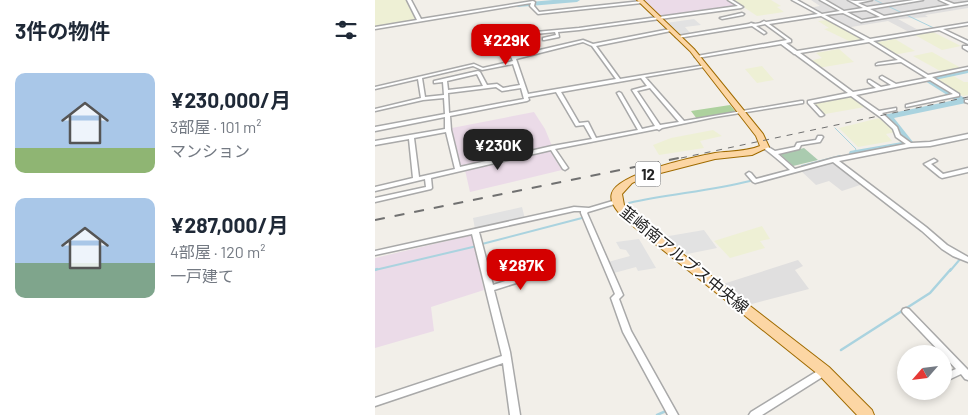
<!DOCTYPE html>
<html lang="ja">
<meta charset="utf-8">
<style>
:root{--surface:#fff;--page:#f6f6f7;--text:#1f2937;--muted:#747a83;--accent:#d40000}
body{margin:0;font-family:Barlow,"Noto Sans JP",sans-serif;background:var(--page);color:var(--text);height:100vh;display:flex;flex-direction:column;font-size:19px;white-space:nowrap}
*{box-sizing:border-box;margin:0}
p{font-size:16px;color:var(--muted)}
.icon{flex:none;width:28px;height:28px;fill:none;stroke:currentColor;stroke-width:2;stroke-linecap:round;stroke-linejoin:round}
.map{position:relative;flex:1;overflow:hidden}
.sheet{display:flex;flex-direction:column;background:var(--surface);width:375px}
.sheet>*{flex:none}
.needle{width:32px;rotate:242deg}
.tools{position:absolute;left:522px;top:345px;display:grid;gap:10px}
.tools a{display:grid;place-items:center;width:55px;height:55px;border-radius:50%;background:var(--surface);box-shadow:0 2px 8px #0003;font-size:25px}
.price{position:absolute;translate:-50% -42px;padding:0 11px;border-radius:10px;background:var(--accent);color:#fff;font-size:16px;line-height:32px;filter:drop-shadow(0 1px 2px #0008)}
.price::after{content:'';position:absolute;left:50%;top:30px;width:15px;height:11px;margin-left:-8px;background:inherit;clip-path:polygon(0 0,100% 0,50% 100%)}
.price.current{background:#222;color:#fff}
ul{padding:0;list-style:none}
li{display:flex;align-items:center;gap:15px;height:125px;padding:0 15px}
li span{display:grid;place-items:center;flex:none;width:140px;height:100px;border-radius:10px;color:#555}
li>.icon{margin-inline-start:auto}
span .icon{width:60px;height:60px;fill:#fffc;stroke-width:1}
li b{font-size:21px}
h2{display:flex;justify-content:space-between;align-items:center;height:60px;padding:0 15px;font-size:21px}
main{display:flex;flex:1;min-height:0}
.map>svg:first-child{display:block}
.residential{fill:#e0dfdf}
.industrial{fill:#ebdbe8}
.farmland{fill:#eef0d5}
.forest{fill:#add19e}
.cemetery{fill:#aacbaf}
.parking{fill:#e2e2e2}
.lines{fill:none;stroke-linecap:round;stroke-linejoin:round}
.stream-far2{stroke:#aad3df;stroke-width:1}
.stream-far1{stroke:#aad3df;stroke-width:2}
.stream{stroke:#aad3df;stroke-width:2.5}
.river{fill:#aad3df;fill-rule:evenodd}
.minor-casing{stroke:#a9a9a9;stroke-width:3}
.primary-casing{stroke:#a06b00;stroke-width:2}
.minor{fill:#fff;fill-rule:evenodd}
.primary{fill:#fcd6a4;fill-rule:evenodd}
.rail-far1{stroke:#707070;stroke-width:1;stroke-dasharray:6 6;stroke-linecap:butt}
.rail{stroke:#707070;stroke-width:2;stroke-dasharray:10 10;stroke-linecap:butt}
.labels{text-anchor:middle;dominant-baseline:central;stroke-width:4;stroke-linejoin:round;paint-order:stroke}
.shield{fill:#fff;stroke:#646464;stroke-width:1}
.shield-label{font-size:15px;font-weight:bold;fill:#222}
.street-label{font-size:16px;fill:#222;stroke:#fff}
</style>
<main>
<section class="sheet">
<h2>3件の物件<svg class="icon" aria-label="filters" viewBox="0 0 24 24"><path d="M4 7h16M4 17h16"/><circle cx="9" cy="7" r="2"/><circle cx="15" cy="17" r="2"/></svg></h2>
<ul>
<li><span style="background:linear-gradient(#a9c7e8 75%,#8fb573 0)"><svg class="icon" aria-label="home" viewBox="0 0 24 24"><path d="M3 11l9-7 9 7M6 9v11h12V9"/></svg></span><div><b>¥230,000/月</b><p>3部屋 · 101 m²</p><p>マンション</p></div></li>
<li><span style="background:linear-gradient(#a9c7e8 65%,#7fa58c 0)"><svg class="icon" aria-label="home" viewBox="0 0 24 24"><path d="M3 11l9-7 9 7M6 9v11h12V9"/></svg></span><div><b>¥287,000/月</b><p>4部屋 · 120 m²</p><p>一戸建て</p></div></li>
</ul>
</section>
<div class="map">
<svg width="593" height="415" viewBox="0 0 593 415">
<rect width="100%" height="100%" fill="#f2efe9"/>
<!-- residential -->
<path class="residential" d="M436,0h157v8l-43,7 3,2 -30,2 22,12 -9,2 -23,-12 -43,7 -37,-20 12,-2z
M457,161l31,23 -21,7 -13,-10 -13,4 -17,-16z
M423,260l5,6 -8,4 14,19 -61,16 -25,-21z"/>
<!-- industrial -->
<path class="industrial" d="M269,0h84l10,7 -78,10z
M159,112l11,17 7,17 -93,21 -7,-39z
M175,150l12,20 -92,22 -5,-22z
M97,235l12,55 -53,17 3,24 -59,17v-90z"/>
<!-- farmland -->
<path class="farmland" d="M0,0h34l10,20 -44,8z
M358,0h38l10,6 -4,1 7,5 -27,4z
M453,20l38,21 -13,2 -29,-14 5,-1 -11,-7z
M558,32l28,14 -19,4 -27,-15z
M520,39l20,12 -22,4 -20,-12z
M464,49l15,13 -36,6 -9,-7 13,-3 -6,-5z
M557,52l29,16 -19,4 -29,-16z
M387,66l12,14 -17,3 -12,-14z
M577,75l12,7h4v13l-5,1 -29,-17z
M474,95l16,12 -40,7 -13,-11z
M504,118l16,14 -9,2 6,7 -34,6 -19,-19z
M338,130l9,6 -22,5 4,7 -45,7 -6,-10 18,-7z
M387,226l8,13 -10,2 5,7 -35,10 -16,-17z"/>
<!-- forest -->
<path class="forest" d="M355,105l6,7 -39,7 -6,-8z"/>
<!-- cemetery -->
<path class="cemetery" d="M429,148l14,12 -25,6 -13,-12z"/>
<!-- parking -->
<path class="parking" d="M319,19l7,6 -16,2 6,7 -11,2 -14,-13z
M147,207l3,12 -50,10 -2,-11z
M329,230l13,18 -30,6 -24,-17z
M264,239l17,29 -18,3 -2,-4 -22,6 -6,-11 22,-6 -4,-6 -6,-1 -4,-7z"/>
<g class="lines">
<!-- stream-far2 -->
<path class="stream-far2" d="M500,0l63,30 -31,6
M497,42l29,-5
M425,53l66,-10
M460,128l21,21 -2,4 -19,5"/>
<!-- stream-far1 -->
<path class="stream-far1" d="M427,166l38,-10
M254,203c40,-9 81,-12 121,-22
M107,244l100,-26
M0,270l102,-24
M575,271l11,-13"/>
<!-- stream -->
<path class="stream" d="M0,270l2,-1
M466,350l89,-57 21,-24
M282,415l9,-4"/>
<!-- river -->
<path class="river" d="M178,0h27l-3,2 -59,5 -3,-2 3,-2z
M593,67v6l-33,7 31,19v4l-72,15 19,24 -4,5 -59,8 -1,-2 1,-2 52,-9 -8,-8v-4l-12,-13 1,-2 72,-15 -30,-19 4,-5z"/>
<defs>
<path id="minor" d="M32,0h4l10,19 112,-18 2,1 -1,4 5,6 103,-11 2,1 -2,1 -104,11 -8,-8 1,-3 -156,26v-2l42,-7z
M353,0h4l11,7 -2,1 -162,22 -21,2 1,5 -15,3h-1v-2l13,-3 -1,-3 -50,5 9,19 69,-16 10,4 77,-15h1v2l-75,15 24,33 86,-14v1l-2,1 -59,10 39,44 117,-20h2v2l-88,14 -53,11 -3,2 -2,-1 -102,20 13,19 -3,2 -2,-1 -12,-19 -120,28 1,10 -1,1 -56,13v-4l51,-11 -1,-8 -50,12v-4l38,-9 -4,-39 -34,6v-4l70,-12v-12l-70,14v-4l70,-13 -1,-16 -21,2 -48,11v-2l46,-11 -3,-19 -43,10v-2l99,-23 9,4 30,-7 -12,-25 2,-1 76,-7 159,-22zM208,42l9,4 24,33 -88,15 -12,-35zM138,64l7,21 -17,3 -6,-4 -10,1 -7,-13 -2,-1 -44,10v2l9,-1 1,13 -19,2 -3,-19 51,-12 9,4zM102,74l6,12 -35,4 -1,-9zM266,78l6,8 -15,4 23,36 -13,3 -21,-36 -2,-1 -2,1 21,37 -42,8 -8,-16 -9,1 -18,-31zM121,87l6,4 19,-3 3,11 -75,14 -1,-20zM275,88l29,34 -19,3 -23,-34zM181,92l20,34 8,-1 8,14 -40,7 -92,21 -9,-37 -1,-14 77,-15 2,-1 -1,-3zM71,132l9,37 -36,8 -5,-39z
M417,0h5l25,14 18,-3 -20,-11h5l19,11 19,-3 -15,-8 7,1 17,-1 -14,3 9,4 47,-7h9l-53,9 14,7 66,-11 -11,-5h5l10,4 14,-2v2l-107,18 -18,-9 -18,2 45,24 98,-16v2l-25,4 25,12v3l-29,-14 -66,11 55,34 40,-8v2l-36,8 27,17v2l-53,11v-2l47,-11 -23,-14 -74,15 23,16 17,-3v2l-14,3 15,14 3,8 11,8 19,-1 38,-8v4l-38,8 -20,1 -71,14 87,66 21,18 21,12v5l-15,-6 -11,-7 -20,-18 -89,-69 -78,21 -2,-1 -7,-8 3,-2 2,1 5,6 34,-9c-9,-8 -18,-16 -28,-23l3,-2 10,6 20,-4 2,-4 19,-3 2,-4h4l1,1 -3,5 -19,3 -2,4 -21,5 17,15 39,-11 72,-14 -10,-7 -3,-8 -13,-12 -29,-21 -38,7 11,12 -2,1h-2l-12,-13v-2l40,-8 -53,-39h-1l-1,-1 -12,-9 -84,14 -2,-1 2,-1 90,-16 -22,-16 -9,2 9,6 1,1 -2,1 -12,-8 -74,12 -2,-1 2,-1 71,-12 2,-1c5,2 10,0 13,-2l2,1 52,-8zM491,10l14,7 -18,3 -15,-8zM446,16l44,24 -68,11 -11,-8 5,-1v-2l-22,-16zM494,42l29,18 -20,3 -2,1v1l25,-3 26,16 -31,6 -14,-8 -2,1v1l11,7 -10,2 -11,-7h-2v2l8,6 -23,4 -53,-39z
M367,13l2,1 -1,1 -21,4 -2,-1z
M588,46h5v5l-5,-3z
M590,100h3v3l-3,-1z
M559,159l3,2 -6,3 12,10 25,-6v4l-26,6 -2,-1 -16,-13z
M241,200l2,1 1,1 -1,1 -30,9 -1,1 36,82 -4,4 12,32 47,84h-10l-45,-83 -12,-34 4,-4 -34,-81v-2h-7l-95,21 14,53 52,-17 3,1 1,2 -1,2 -54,17 16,62 10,63h-10l-7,-52 -128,43v-8l127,-42 -30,-122 -97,21v-4l199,-44 15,1z
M531,308l3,1 59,61v10l-3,-1 -4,-5 -17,8v-8l12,-5 -12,-13v-2h-2l-39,-41 -1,-2 1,-2z
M449,367l3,1 1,3 -1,3 -65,41h-13l2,-3z"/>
<path id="primary" d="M262,0h6l51,49 69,85 6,13 -17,8 -37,4 -70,18 -13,6 -10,11 2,11 12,13 193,149 43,43 2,5h-17l-38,-40 -191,-153c-6,-6 -20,-18 -16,-29 7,-20 82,-36 103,-40 15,-2 30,-1 45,-7l-4,-10 -66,-85z"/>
</defs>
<!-- minor casing -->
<use href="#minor" class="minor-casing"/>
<!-- primary casing -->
<use href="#primary" class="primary-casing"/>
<!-- minor -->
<use href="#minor" class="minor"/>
<!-- primary -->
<use href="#primary" class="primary"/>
<!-- rail-far1 -->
<path class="rail-far1" d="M306,158l287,-61"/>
<!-- rail -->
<path class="rail" d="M0,220l313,-64"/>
</g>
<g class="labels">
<!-- shield labels -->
<rect class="shield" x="260.5" y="161.5" width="25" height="25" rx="4"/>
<g class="shield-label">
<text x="273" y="174">12</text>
</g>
<!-- street labels -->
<g class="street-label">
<text transform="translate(310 259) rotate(39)">韮崎南アルプス中央線</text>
</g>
</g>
</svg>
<div class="tools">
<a><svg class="needle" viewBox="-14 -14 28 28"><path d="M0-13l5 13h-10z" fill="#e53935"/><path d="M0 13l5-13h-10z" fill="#747a83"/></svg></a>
</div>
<b class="price" style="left:131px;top:66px">¥229K</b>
<b class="price current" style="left:123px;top:171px">¥230K</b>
<b class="price" style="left:146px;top:291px">¥287K</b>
</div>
</main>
